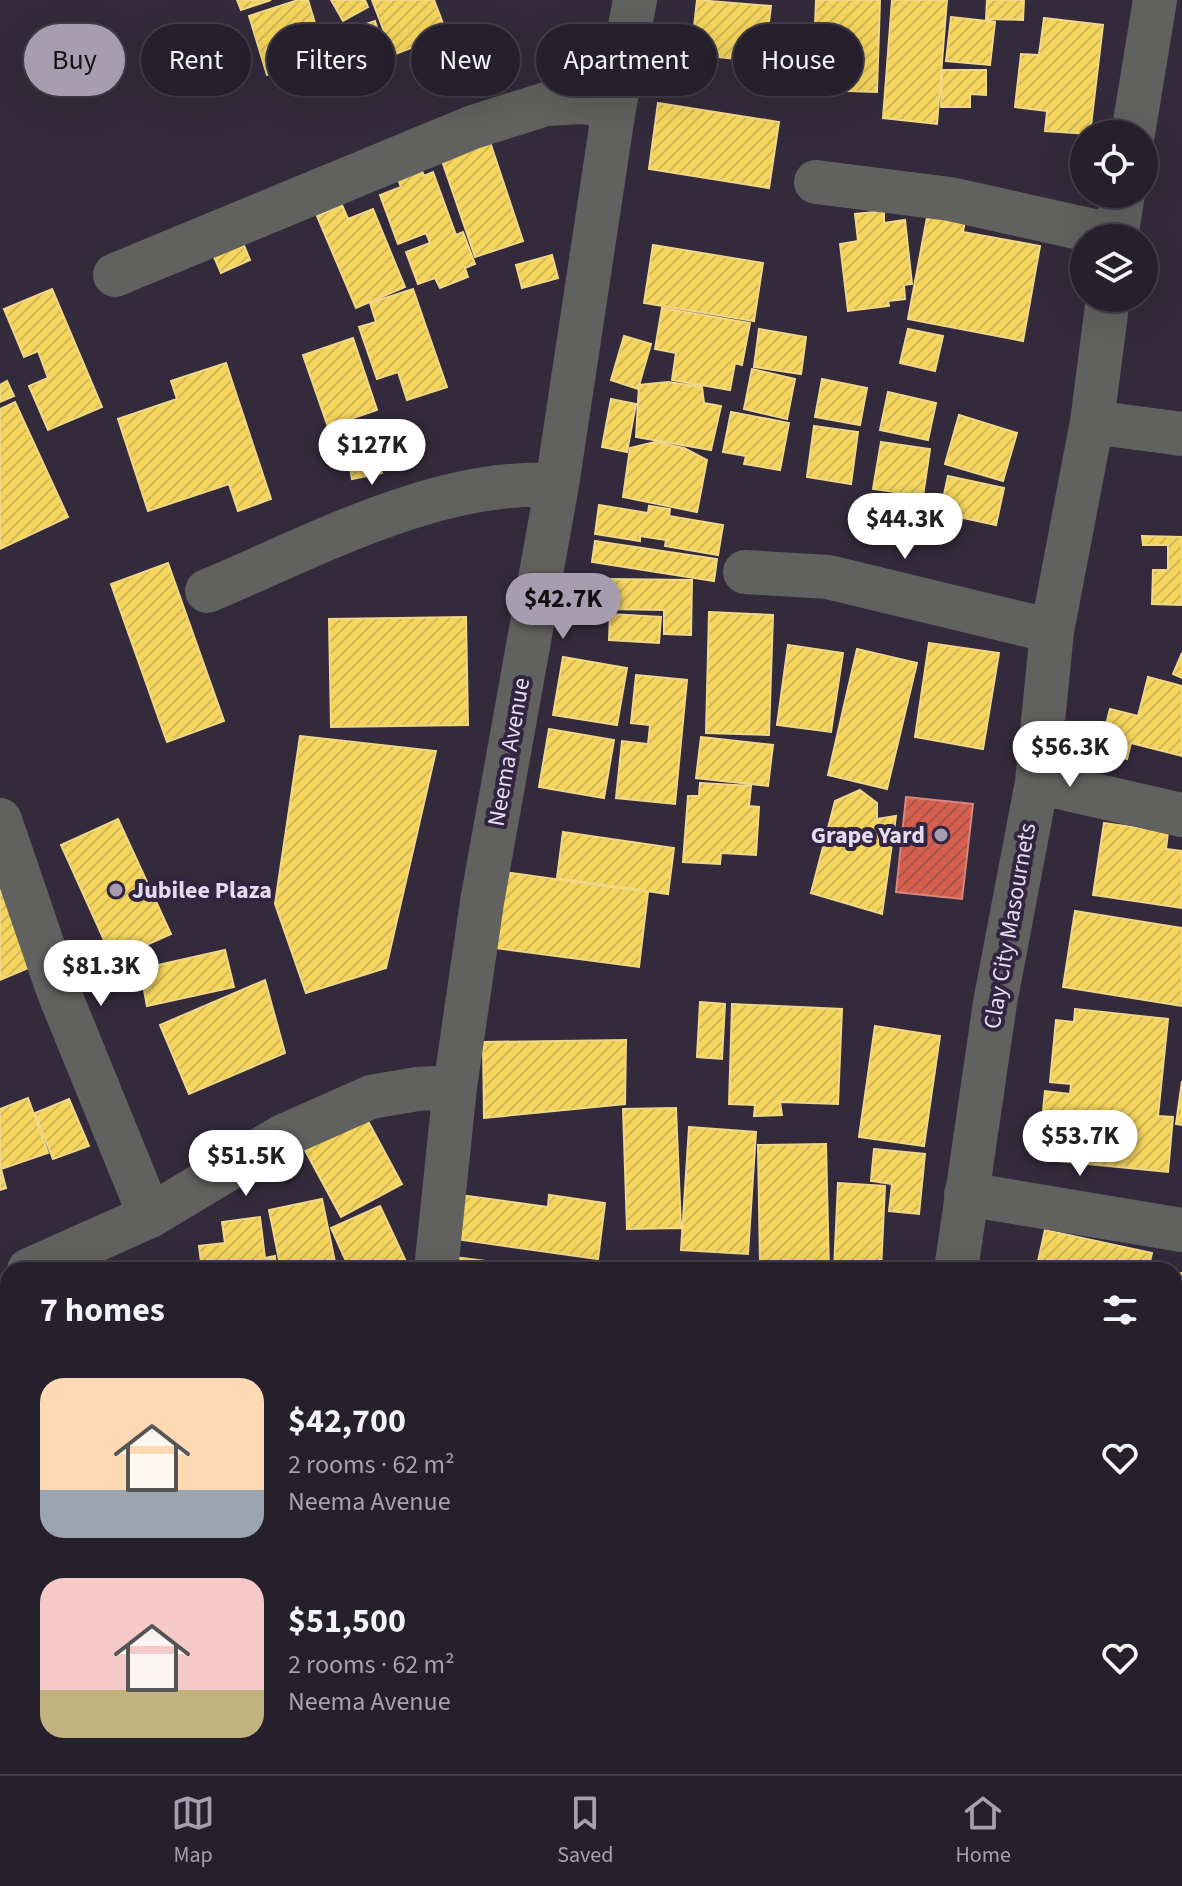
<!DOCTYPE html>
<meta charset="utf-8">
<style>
:root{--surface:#26202c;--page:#322d38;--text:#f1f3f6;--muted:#a4a3a9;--line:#423e48;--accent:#a69eb0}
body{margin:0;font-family:"Source Sans 3",sans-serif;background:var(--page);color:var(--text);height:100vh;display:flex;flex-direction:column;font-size:30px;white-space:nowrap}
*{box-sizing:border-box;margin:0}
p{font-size:26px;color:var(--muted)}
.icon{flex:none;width:44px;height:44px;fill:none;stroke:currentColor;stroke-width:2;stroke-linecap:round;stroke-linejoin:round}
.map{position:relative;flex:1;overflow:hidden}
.panel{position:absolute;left:0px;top:1262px;width:1182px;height:512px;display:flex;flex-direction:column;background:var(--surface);border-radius:24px 24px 0 0;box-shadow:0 8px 32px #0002,0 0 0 2px var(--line)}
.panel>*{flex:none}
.top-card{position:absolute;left:24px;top:24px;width:1134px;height:72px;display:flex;gap:16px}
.fabs{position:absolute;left:1070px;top:120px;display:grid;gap:16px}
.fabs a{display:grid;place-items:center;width:88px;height:88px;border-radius:50%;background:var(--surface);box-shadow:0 8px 32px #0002,0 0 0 2px var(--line);font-size:40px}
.price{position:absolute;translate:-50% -68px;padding:0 18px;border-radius:28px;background:#fff;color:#222;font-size:26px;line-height:52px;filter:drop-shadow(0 2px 4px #0008)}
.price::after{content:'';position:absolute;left:50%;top:48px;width:24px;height:18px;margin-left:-12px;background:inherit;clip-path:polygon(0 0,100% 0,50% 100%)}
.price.current{background:var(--accent);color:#111}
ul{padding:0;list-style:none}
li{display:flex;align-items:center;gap:24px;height:200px;padding:0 40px}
li span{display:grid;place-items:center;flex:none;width:224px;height:160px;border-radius:24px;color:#555}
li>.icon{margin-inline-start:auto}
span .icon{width:96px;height:96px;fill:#fffc;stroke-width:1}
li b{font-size:34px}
h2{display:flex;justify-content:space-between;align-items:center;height:96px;padding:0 40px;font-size:34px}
.pill{padding:0 28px;border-radius:36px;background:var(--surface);box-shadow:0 8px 32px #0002,0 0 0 2px var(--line);font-size:28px;line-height:72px}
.pill.current{background:var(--accent);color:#111}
.tabs{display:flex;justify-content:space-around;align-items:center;height:112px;border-top:2px solid var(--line);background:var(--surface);font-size:22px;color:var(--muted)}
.tabs a{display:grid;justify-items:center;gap:4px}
.tabs .current{color:var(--accent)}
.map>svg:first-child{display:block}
.homes{fill:url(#homes-hatch);stroke:#f1d788;stroke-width:2}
.shops{fill:url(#shops-hatch);stroke:#da857e;stroke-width:2}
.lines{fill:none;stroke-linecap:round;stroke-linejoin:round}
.minor{stroke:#61615f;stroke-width:44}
.poi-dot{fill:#a69eb0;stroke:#332442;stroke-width:3}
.labels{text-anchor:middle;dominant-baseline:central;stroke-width:8;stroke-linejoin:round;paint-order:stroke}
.street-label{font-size:24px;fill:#e4dcef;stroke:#332442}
.poi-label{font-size:24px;font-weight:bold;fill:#e4dcef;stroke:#332442;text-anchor:end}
</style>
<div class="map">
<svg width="1182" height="1774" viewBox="0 0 1182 1774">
<defs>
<pattern id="homes-hatch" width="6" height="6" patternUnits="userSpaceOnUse" patternTransform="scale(2)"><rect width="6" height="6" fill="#f6d55c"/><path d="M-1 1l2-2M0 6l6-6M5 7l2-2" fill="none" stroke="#d2b858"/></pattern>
<pattern id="shops-hatch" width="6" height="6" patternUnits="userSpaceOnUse" patternTransform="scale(2)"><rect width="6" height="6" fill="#d6604d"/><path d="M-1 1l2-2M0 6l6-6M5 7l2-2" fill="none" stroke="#aa574c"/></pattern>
</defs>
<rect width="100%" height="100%" fill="#332b3b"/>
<!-- homes -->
<path class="homes" d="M237,0h34l-30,10z
M298,0h10l17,56 -58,19 -18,-59z
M331,0h34l3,7 -25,14z
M372,0h62l13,34 -54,21z
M697,0l74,6 -7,56 -73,-8z
M816,0h64l-3,92 -29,-1 1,-13 -36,-1z
M892,0h55l-10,124 -54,-6z
M987,0h37l-1,20 -37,-1z
M951,17l44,5 -5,43 -44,-4z
M1044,18l59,7 -13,109 -45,-3 2,-20 -32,-4 6,-53 18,1z
M375,21l15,48 -47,16 -15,-48z
M942,70h44v25l-16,-1v13h-29z
M658,103l121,19 -10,66 -120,-19z
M490,142l33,99 -48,16 -34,-99z
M421,168l3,8 9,-4 23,63 7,-3 12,32 -10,4 3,9 -28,11 -5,-10 -17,6 -12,-32 24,-9 -4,-10 -28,11 -18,-49 21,-8 -4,-10z
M342,205l6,14 25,-10 32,78 -49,21 -39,-92z
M884,211v12l21,-3 7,64 -8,1 1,14 -17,2 1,5 -41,5 -8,-67 18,-3 -3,-27z
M928,212l37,8 -2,12 77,14 -17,95 -115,-22z
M240,236l10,24 -29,13 -10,-23z
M653,245l110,18 -9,58 -110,-18z
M552,255l6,23 -36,10 -6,-23z
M52,289l50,118 -54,23 -19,-44 19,-8 -10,-27 -14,6 -20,-48z
M413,289l34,98 -40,13 -9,-28 -21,7 -18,-52 17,-5 -6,-19z
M662,308l88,15 -8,42 -7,-2 -5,27 -58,-10 4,-27 -21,-4z
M759,329l47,8 -5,37 -47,-7z
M908,329l35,7 -8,35 -35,-8z
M624,336l27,8 -13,45 -27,-9z
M353,338l24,72 -49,17 -25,-72z
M226,363l45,136 -33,12 -9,-27 -81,27 -30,-92 59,-20 -6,-18z
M752,369l43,10 -8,40 -43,-10z
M822,379l45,9 -7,37 -45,-8z
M7,381l7,15 -14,6v-17z
M668,382l34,5 2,16 17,3 -10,44 -75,-13 3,-52z
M888,392l48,11 -8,37 -48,-10z
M611,399l25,5 -9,48 -25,-5z
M15,402l53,115 -68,32v-140z
M731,412l58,11 -9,47 -36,-6 2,-8 -23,-4z
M959,415l58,18 -14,48 -58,-17z
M814,426l44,6 -7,52 -44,-7z
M373,432l9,41 -30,6 -4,-22 -12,3 -5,-19z
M655,442l29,6 23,12 -10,52 -74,-15 7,-49z
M881,442l49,7 -7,47 -50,-7z
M948,476l56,12 -8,37 -56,-12z
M599,505l49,8 1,-7 21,3 -1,7 54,9 -5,30 -53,-9 1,-6 -26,-4v5l-45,-7z
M1142,536l40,1v68l-30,-1 1,-34h15v-25h-25z
M595,541l122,18 -3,22 -122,-19z
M168,563l56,158 -57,21 -56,-158z
M609,579l83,1 -1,55 -27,-1v-24l-55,-1z
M709,612l64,3 -4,120 -63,-2z
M610,614l51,3 -2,26 -50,-3z
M466,617l2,108 -137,2 -2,-108z
M929,643l70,10 -16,96 -68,-12z
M788,645l55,8 -12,79 -54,-7z
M857,649l60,14 -30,126 -59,-14z
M1182,653v25l-9,-4z
M563,657l64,11 -10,57 -64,-10z
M636,675l51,5 -12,124 -59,-6 6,-57 26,3 2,-19 -19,-2z
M1148,677l34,9v70l-51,-13 -4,16 -28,-7 11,-43 28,7z
M549,729l65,11 -10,58 -65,-11z
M300,736l136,15 -50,217 -80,25 -31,-89z
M701,737l72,8 -5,41 -72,-8z
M700,783l51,3 -2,20 10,1 -3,48 -35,-2 -1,11 -37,-2 5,-66h11z
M860,790l17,13v16l19,-3 -14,98 -71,-21 24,-92z
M118,819l53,115 -58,26 -52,-115z
M1104,823l64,9 -2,17 16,2v57l-89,-13z
M563,832l111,16 -6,46 -111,-16z
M0,852l45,109 -45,19z
M505,872l143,20 -9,75 -144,-19z
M1075,911l107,17v78l-119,-19z
M225,950l9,37 -87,19 -7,-37z
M265,980l20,73 -96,41 -29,-69z
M700,1002l25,2 -3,55 -25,-2z
M732,1004l110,5 -4,95 -58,-2 2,13 -28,1 1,-11 -26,-1z
M1075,1009l93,10 -10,97 15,1 -5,55 -130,-13 7,-68 25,3 1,-10 -21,-2 6,-62 18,2z
M875,1026l65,10 -16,110 -65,-9z
M626,1040l-1,64 -141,14 -1,-76z
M1182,1081v44l-6,-1z
M28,1098l20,55 -47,16 5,19 -6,2v-81z
M69,1099l20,47 -36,13 -18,-46z
M676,1108l5,120 -54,1 -4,-120z
M362,1110l40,74 -61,33 -40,-74z
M689,1127l67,5 -8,122 -67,-4z
M826,1144l3,126h-21v-7l-48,1 -2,-119z
M874,1149l51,5 -6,60 -30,-3 3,-27 -21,-3z
M838,1183l47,3 -4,84h-47z
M460,1195l88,12 1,-12 56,8 -7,56 -143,-20z
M322,1199l13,63 -54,8 -12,-60z
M380,1206l30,64h-60l-19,-42z
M260,1217l5,41 10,-2 1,14h-74l-3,-24 26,-3 -3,-21z
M1045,1230l107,23 -4,17h-112z
M438,1255l119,15h-120z
M1174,1273h8v114l-8,-1z
M8,1335v83l-8,3v-84z
M1174,1413h8v67l-8,-1z
M0,1488l8,53v10l-8,1z
M1174,1497h8v29l-8,-1z
M1174,1671l8,1v102h-18l2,-8h8z
M8,1672v49l-8,1v-49z
M0,1724h8v42h38l-46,6z
M85,1766h69v8h-70z
M160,1766h69v8h-69z
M974,1766h90l-1,8h-48l-41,-4z
M1073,1766h48l-1,8h-48z
M1130,1768l27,4v2h-27z"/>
<!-- shops -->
<path class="shops" d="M906,797l67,7 -11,95 -66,-7z"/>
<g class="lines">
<!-- minor -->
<path class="minor" d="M1133,134l22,-134
M816,182l134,17 166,37
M1116,238l7,-44
M115,275l358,-148 73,-23 36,-2 32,6
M1092,422l90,12
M745,572l83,5 224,54
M207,591c108,-45 230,-113 350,-106
M1037,782l145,33
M0,820l58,170 92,226
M966,1194l216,36
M29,1270l121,-54 133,-80 88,-39 46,-8 38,-2
M436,1270l19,-183 27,-185 75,-417 57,-377 21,-108
M956,1270l39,-267 42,-221 15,-151 40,-209 16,-124
M1174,1634l8,1
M666,1766l70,8
M346,1774l1,-8
M881,1774l1,-8"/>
</g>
<!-- markers -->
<g class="poi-dot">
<circle cx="941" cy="835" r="8"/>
<circle cx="116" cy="890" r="8"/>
</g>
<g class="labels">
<!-- street labels -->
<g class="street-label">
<text transform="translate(509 752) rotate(-80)">Neema Avenue</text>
<text transform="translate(1010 926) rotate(-80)">Clay City Masournets</text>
</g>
<!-- poi labels -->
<g class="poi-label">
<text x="925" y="835">Grape Yard</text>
<text x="132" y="890" text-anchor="start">Jubilee Plaza</text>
</g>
</g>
</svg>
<div class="fabs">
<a><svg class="icon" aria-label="locate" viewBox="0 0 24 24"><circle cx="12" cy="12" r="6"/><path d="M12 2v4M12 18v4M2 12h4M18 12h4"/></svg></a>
<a><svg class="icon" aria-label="layers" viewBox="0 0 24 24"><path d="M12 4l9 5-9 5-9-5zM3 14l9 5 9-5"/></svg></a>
</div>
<b class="price" style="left:372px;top:487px">$127K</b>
<b class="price" style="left:905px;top:561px">$44.3K</b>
<b class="price current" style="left:563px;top:641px">$42.7K</b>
<b class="price" style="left:1070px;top:789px">$56.3K</b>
<b class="price" style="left:101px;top:1008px">$81.3K</b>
<b class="price" style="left:1080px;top:1178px">$53.7K</b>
<b class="price" style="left:246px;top:1198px">$51.5K</b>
<div class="top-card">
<a class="pill current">Buy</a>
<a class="pill">Rent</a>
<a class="pill">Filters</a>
<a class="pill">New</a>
<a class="pill">Apartment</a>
<a class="pill">House</a>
</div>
<section class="panel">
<h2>7 homes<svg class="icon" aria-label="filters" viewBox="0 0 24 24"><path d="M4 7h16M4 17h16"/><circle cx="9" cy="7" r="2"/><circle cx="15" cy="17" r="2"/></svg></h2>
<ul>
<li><span style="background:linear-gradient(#ffd9b3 70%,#9aa5b1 0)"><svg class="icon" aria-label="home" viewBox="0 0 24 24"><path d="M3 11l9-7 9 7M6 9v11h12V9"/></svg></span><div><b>$42,700</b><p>2 rooms · 62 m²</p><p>Neema Avenue</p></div><svg class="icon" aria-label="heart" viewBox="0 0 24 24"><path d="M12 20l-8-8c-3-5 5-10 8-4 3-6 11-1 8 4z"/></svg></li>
<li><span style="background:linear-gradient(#f6c9c9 70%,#c2b280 0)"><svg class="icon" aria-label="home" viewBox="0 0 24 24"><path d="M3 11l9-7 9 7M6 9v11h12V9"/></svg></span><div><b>$51,500</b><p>2 rooms · 62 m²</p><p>Neema Avenue</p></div><svg class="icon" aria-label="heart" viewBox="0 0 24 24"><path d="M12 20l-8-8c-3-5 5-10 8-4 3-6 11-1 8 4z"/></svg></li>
</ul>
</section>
</div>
<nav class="tabs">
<a class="current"><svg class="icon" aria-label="map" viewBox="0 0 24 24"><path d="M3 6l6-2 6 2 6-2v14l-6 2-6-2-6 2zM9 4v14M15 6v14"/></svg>Map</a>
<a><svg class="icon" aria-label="saved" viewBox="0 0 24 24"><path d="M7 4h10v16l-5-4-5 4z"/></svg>Saved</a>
<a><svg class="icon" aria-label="home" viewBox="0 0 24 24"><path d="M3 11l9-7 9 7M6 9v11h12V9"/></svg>Home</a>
</nav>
